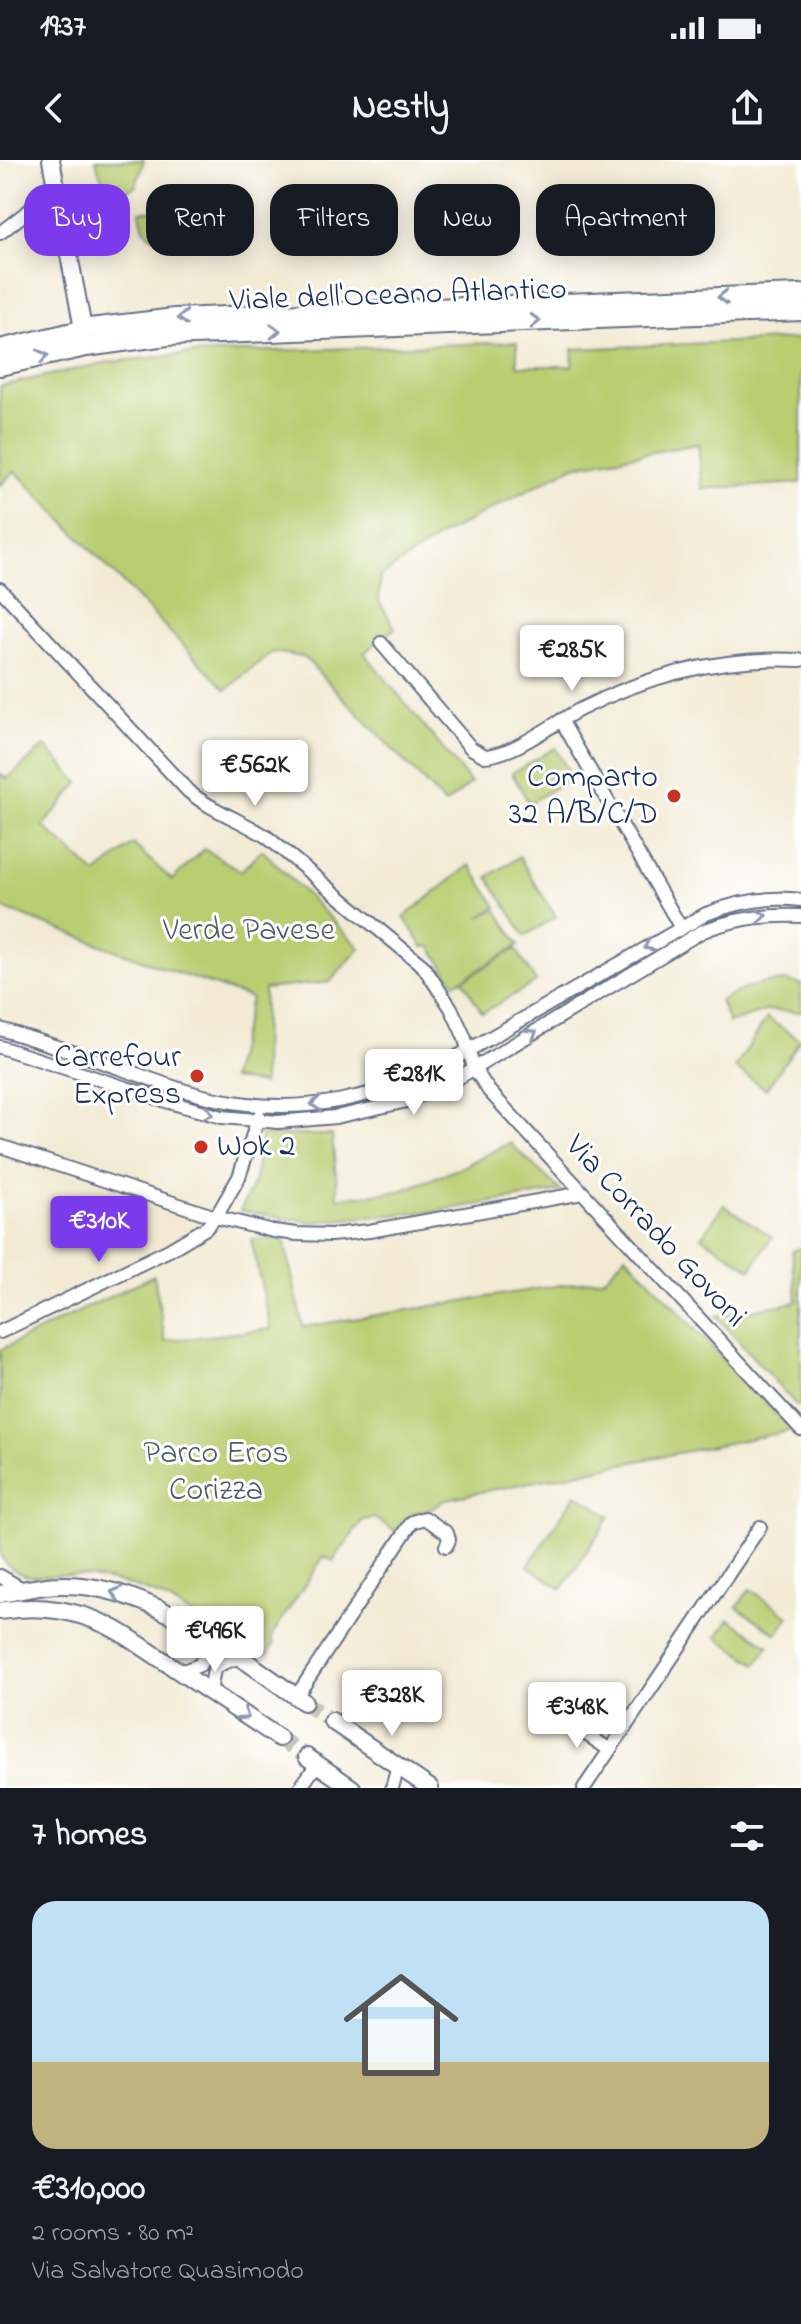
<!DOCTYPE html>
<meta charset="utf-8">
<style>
:root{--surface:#171b24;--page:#20242c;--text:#f1f3f6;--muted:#9ea1a6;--accent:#7c3aed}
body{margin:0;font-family:"Indie Flower",sans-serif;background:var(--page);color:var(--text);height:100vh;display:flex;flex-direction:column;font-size:30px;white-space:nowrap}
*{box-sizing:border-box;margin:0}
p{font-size:26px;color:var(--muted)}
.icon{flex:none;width:44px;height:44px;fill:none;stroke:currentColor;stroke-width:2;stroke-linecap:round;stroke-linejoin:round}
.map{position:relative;height:1628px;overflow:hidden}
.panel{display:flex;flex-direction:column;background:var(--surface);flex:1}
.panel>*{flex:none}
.banner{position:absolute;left:24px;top:24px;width:754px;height:72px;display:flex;gap:16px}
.price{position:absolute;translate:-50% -68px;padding:0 18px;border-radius:8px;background:#fff;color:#222;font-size:26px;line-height:52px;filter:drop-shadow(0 2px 4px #0008)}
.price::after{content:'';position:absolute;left:50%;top:48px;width:24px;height:18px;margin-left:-12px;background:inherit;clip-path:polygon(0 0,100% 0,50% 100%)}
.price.selected{background:var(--accent);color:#fff}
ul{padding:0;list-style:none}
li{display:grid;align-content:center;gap:16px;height:424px;padding:0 32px}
li span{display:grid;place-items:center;height:248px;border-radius:24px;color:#555}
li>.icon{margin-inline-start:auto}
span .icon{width:144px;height:144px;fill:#fffc;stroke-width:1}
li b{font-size:34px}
h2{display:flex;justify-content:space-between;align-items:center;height:96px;padding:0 32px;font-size:34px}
.tag{padding:0 28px;border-radius:24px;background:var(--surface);box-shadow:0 4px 20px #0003;font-size:28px;line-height:72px}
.tag.selected{background:var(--accent);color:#fff}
.status{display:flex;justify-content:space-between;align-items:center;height:56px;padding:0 40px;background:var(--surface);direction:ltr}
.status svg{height:22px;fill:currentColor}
header{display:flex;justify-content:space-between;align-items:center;height:104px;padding:0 32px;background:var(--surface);font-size:36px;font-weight:700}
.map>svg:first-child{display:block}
.green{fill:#b9cd71;stroke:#6a7e68;stroke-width:2}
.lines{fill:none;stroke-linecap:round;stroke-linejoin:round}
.tertiary-tunnel{stroke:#c7c5bc;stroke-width:16;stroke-dasharray:16 8;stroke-linecap:butt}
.minor-casing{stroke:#667087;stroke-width:16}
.tertiary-casing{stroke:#667087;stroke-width:20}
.secondary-casing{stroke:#667087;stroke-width:22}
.minor{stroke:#fff;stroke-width:12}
.tertiary{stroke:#fff;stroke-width:16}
.secondary{stroke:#fff;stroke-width:18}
.oneway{stroke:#8d97ae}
.poi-dot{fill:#c8321e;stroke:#fff;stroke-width:3}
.labels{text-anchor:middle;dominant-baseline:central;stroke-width:6;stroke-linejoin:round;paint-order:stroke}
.street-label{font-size:32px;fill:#1b2f5e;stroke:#fff}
.poi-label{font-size:32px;fill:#1b2f5e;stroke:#fff;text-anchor:end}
.park-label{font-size:32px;fill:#4a5e64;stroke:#fff}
</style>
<div class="status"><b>19:37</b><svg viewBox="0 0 49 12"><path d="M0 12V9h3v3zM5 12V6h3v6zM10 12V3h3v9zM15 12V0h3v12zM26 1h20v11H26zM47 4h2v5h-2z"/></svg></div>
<header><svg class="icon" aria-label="back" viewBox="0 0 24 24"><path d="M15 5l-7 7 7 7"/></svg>Nestly<svg class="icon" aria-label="share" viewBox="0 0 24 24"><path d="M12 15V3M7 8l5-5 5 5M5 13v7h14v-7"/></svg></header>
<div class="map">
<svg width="801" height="1628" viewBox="0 0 801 1628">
<rect width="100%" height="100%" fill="#fff"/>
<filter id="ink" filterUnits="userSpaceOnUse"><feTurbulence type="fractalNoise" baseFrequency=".0125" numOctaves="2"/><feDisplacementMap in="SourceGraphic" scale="16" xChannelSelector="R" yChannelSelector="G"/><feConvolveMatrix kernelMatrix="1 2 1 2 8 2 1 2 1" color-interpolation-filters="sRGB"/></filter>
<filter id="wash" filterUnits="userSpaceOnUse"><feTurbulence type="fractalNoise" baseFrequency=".006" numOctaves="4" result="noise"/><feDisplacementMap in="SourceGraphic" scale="32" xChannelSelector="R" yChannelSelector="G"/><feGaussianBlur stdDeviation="1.8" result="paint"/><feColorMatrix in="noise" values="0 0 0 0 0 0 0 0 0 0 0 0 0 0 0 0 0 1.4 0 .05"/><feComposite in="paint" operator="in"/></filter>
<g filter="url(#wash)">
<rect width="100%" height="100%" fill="#f2ead3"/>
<!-- green -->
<path class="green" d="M96,0h48l-8,26c-27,16 -35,-3 -40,-26z
M171,50l2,30c-26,1 -29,-5 -33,-29z
M801,179v144l-99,6 -4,-45 -124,22 -132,69 -62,42 -1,24 16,27 -31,25 107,130 -26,21 -141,-147 -32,-5 -46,38 -211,-219 -15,14v-99l109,-24 79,-8 329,-12v24h55l1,-17z
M45,586l34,37 -36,43 53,48 37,-30 39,36 32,-31 37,22 21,-21 98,98 -30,34 -66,7 -1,95 -32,-5 20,-81 -88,-30 -163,-61v-134l7,6z
M555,588l17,30 -43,25 -17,-30z
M519,697l37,60 -31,19 -37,-59z
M470,705l27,42 -17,10 16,-8 23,36 -64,39 -25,-38 -7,1 -19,-30z
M516,789l20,33 -54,31 -19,-33z
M783,821l18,3v28l-33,-2 -39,13 -9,-22c21,-13 38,-18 63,-20z
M767,858l33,22 -34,49 -31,-21z
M261,975h71l6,63 62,-7 58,-22 52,-26 51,48 -125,20 -126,11 -70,-11 15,-31z
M724,1045l48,32 -21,32 -49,-32z
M251,1079h33l19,88 302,-49 21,-23 115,124 53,51 -348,69c-21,19 -29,1 -51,32l-21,-13 -11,2 -30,41 -9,-5 -51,77 -1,7 3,3 -7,10 -7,1 -23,-15 -9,1c-27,-18 -54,-39 -85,-50 -21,-8 -44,-12 -67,-15 -31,-3 -56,13 -77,-20v-205l154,-75 11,66 106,-12z
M801,1088v157l-4,1 -81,-90 81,-14 -5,-51z
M576,1334l34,22 -48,73 -34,-23z
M750,1429l39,27 -12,18 -40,-27z
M729,1459l40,27 -13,18 -39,-27z"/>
</g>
<g filter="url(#ink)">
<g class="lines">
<!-- tertiary-tunnel -->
<path class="tertiary-tunnel" d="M304,1542l28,19
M279,1578l28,19"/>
<defs>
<path id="minor" d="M0,73l55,-43
M0,429l188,202c24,20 53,29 79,46l156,129 28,42 13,28 10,32 15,23 312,338
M381,483l90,105 14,8c28,-1 69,-33 94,-46 69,-35 145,-54 222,-50
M561,560l120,208
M0,869c43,13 85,27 128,42 34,12 69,26 105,31 72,12 144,-4 208,-36l265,-152c30,-12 62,-18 95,-14
M0,887l169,55 53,15 56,5 58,-5 71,-16 51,-23 243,-146c33,-14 64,-17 100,-16
M0,986l216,71 57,14 24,3 34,1 38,-4 214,-38
M0,1172l169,-82 37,-22 10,-11 23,-40 20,-61
M0,1416l24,14
M180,1512l20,-7 5,-11 2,-18
M210,1532l4,-23 9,-6 15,-5
M296,1537l116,-175 13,-4 22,15 2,7 -3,6
M565,1560l45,30
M300,1628l17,-24
M392,1628l6,-22
M584,1628l176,-261"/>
<path id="tertiary" d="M51,0l34,179
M0,1434c20,-3 41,-9 61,-9 89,-2 173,69 243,117
M0,1451c46,-8 89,1 128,26l151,101
M332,1561l98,67
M307,1597l45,31"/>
<path id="secondary" d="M0,189l90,-21 85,-10 626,-24
M0,206l86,-19 81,-11 634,-25"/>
</defs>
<!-- minor casing -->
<use href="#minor" class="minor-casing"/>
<!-- tertiary casing -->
<use href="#tertiary" class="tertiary-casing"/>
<!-- secondary casing -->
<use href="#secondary" class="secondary-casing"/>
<!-- minor -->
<use href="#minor" class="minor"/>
<!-- tertiary -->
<use href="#tertiary" class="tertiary"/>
<!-- secondary -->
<use href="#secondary" class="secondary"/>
</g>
<!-- one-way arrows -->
<defs><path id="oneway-chevron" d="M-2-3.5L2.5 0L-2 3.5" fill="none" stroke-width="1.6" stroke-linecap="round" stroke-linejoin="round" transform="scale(2)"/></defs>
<g class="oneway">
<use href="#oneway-chevron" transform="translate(723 137) rotate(178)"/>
<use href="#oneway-chevron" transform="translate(183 158) rotate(177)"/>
<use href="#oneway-chevron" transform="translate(535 161) rotate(-2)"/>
<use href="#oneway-chevron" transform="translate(275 171) rotate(-2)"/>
<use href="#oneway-chevron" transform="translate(43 196) rotate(-13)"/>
<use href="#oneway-chevron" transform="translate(761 756) rotate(-6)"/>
<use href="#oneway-chevron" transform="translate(649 786) rotate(151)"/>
<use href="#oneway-chevron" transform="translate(532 874) rotate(-31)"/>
<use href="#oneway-chevron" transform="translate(316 944) rotate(174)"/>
<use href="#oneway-chevron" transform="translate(208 953) rotate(14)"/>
<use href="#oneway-chevron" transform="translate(116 1433) rotate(-166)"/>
<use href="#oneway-chevron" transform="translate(244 1555) rotate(34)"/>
</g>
</g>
<!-- markers -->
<g class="poi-dot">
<circle cx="674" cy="636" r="8"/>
<circle cx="197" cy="916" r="8"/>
<circle cx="201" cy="987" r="8"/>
</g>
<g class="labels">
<!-- street labels -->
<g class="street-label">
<text transform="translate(398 136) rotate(-2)">Viale dell'Oceano Atlantico</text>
<text transform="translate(655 1072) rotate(47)">Via Corrado Govoni</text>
</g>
<!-- poi labels -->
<g class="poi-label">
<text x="658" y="618">Comparto<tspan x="658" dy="37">32 A/B/C/D</tspan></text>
<text x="181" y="898">Carrefour<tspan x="181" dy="37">Express</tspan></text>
<text x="217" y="987" text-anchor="start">Wok 2</text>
</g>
<!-- park labels -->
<g class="park-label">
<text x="249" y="771">Verde Pavese</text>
<text x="216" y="1294">Parco Eros<tspan x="216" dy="37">Corizza</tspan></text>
</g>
</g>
</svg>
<b class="price" style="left:572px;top:533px">€285K</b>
<b class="price" style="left:255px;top:648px">€562K</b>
<b class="price" style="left:414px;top:957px">€281K</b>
<b class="price selected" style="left:99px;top:1104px">€310K</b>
<b class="price" style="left:215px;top:1514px">€496K</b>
<b class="price" style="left:392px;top:1578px">€328K</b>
<b class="price" style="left:577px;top:1590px">€348K</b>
<div class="banner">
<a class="tag selected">Buy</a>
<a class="tag">Rent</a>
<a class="tag">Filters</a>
<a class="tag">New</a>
<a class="tag">Apartment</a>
</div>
</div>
<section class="panel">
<h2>7 homes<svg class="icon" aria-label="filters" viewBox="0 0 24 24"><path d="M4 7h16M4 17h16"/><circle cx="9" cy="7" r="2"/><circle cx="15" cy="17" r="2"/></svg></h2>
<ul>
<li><span style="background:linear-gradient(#bfe0f5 65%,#c2b280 0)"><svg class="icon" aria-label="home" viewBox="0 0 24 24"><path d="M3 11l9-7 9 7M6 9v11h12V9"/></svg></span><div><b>€310,000</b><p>2 rooms · 80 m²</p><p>Via Salvatore Quasimodo</p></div></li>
</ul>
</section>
